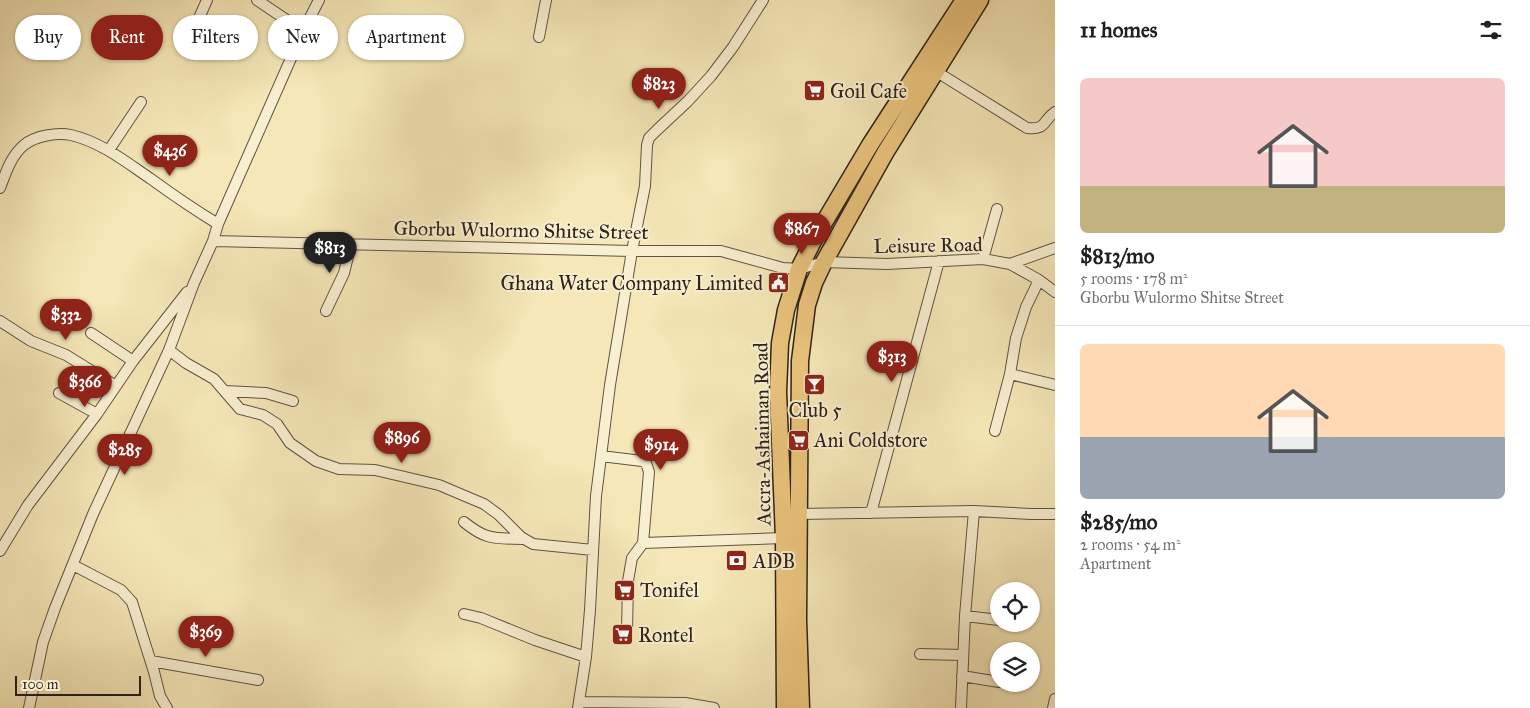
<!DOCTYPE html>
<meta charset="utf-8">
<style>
:root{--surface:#fff;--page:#f2f2f2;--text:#202124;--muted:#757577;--line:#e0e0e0;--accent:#8f2418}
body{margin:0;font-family:"IM FELL Great Primer",serif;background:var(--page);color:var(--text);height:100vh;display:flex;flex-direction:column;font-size:19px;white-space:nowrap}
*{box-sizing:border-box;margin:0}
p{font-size:16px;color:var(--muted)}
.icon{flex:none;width:28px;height:28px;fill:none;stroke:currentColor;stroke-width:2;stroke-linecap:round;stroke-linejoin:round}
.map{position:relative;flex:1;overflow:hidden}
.details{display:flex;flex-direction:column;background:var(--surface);width:475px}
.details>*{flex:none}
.top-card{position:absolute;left:15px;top:15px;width:475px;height:45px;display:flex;gap:10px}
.tools{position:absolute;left:990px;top:582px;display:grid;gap:10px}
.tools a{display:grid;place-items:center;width:50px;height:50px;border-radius:50%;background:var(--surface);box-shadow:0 1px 4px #0004;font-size:25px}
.scale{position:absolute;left:15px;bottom:12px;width:126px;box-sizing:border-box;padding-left:5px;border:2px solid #2f221b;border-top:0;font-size:14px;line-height:18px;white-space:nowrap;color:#2f221b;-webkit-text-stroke:4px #f8efd0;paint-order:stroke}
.price{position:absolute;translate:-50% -42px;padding:0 11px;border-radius:18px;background:var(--accent);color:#fff;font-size:16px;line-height:32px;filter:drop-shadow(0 1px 2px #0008)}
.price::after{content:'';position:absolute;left:50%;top:30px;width:15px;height:11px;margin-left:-8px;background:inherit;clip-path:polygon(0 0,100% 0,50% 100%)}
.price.current{background:#222;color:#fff}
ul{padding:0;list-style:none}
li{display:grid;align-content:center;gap:10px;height:265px;padding:0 25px}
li+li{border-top:1px solid var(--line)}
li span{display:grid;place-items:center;height:155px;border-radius:8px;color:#555}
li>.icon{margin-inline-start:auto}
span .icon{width:90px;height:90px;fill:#fffc;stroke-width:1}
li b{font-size:21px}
h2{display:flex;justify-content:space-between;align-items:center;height:60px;padding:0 25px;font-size:21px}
.tag{padding:0 18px;border-radius:22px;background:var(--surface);box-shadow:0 1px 4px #0004;font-size:18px;line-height:45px}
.tag.current{background:var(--accent);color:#fff}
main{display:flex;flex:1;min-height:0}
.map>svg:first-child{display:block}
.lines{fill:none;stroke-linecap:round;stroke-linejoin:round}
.minor-casing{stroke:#605342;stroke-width:12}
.primary-casing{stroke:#2f221b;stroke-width:19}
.minor{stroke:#f8efd0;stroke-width:10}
.primary{stroke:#eac47c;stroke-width:16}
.labels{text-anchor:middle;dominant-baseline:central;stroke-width:4;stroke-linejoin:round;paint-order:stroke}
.poi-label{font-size:20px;fill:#2f221b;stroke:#f8efd0;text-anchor:start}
.street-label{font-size:20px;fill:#2f221b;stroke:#f8efd0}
</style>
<main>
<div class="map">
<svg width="1055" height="708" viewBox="0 0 1055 708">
<rect width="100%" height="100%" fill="#f5e7b7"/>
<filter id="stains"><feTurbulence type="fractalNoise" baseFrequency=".004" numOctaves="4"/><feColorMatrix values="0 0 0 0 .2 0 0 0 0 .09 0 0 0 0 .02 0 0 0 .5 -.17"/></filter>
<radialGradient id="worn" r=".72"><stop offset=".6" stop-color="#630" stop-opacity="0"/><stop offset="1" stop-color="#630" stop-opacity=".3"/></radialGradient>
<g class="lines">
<defs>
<path id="minor" d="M257,0l46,31
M191,36l16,-36
M539,37l7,-37
M937,72l90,56c20,2 15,-7 28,-16
M109,150l32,-48
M0,188c6,-16 11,-32 24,-43 11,-9 33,-13 47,-10 30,7 55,27 80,44 22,16 44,31 67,45
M213,241l419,10h89l62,17 16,1 25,-7 63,2 96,-5 27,5 29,16 16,12
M983,259l14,-50
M1010,264l45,-16
M326,311l18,-38 7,-29
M0,321l31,20 35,14 50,31
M91,333l42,28
M169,350l17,13 28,16 26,30 23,6 14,9 13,19 26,18 23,8 36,1 64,15 45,19 15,11 22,22 12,7 60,6
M1010,374l45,11
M225,391l41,2 27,8
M59,393l38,21
M995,431l15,-57 6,-36 10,-31 13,-27
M601,456l41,5 4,2 3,9 -6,71 -11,15 -4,23 -1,50
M871,513l68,-252
M799,514l175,-3
M464,522c23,19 32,16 60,17
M643,543l141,-5
M0,551l28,-46 69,-91 36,-53 54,-69
M73,565l48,25 11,12 22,70 6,24 7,12
M464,614l17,4 54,22 51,17
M965,616l34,4
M920,654l43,1
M151,661l107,19
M962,676l37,6
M580,702l105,1 29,5
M29,708l14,-66 12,-34 38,-94 76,-164 25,-67 19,-42 5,-17 85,-193 16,-31
M578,708l8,-51 4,-47 6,-114 14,-111 22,-134 13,-65 2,-41 2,-7 8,-8 31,-29 23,-25 22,-29 30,-47
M961,708l4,-92 9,-105 57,3h24
M1053,708l2,-9"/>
<path id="primary" d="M785,708l-1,-170 -6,-146 2,-49 6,-33 13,-41 14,-28 57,-96 94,-145
M801,708l-3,-88 2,-259 7,-56 7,-22 10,-21 61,-109 95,-153"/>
</defs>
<!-- minor casing -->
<use href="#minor" class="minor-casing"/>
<!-- primary casing -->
<use href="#primary" class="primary-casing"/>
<!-- minor -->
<use href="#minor" class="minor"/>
<!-- primary -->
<use href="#primary" class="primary"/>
</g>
<!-- icons -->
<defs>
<symbol id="supermarket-square" viewBox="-11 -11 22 22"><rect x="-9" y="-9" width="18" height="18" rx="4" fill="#8f2418" stroke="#f8efd0"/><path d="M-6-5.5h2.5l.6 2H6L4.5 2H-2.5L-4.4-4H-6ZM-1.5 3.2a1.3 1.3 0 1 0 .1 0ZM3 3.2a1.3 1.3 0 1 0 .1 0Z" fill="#fff"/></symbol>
<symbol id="civic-square" viewBox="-11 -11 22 22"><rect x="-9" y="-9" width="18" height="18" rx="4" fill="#8f2418" stroke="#f8efd0"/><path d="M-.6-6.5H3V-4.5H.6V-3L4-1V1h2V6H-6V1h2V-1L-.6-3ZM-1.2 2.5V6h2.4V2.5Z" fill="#fff"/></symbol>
<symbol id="bar-square" viewBox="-11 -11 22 22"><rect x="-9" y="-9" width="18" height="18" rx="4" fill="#8f2418" stroke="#f8efd0"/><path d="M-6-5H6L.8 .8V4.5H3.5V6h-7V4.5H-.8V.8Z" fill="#fff"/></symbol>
<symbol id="bank-square" viewBox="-11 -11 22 22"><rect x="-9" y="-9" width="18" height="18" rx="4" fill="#8f2418" stroke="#f8efd0"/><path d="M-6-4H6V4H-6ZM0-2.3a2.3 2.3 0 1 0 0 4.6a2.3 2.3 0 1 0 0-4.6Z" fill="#fff"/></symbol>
</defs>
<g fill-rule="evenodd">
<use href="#supermarket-square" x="802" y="78" width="25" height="25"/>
<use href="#civic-square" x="766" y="270" width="25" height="25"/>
<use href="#bar-square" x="802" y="372" width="25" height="25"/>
<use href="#supermarket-square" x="786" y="428" width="25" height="25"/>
<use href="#bank-square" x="724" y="548" width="25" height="25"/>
<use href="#supermarket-square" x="612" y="578" width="25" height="25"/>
<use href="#supermarket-square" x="610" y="622" width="25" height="25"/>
</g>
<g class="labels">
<!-- poi labels -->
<g class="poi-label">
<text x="830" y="91">Goil Cafe</text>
<text x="763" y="283" text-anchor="end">Ghana Water Company Limited</text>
<text x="815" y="410" text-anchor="middle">Club 5</text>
<text x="814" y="440">Ani Coldstore</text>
<text x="753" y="561">ADB</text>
<text x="640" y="590">Tonifel</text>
<text x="638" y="635">Rontel</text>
</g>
<!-- street labels -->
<g class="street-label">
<text transform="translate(521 230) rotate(1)">Gborbu Wulormo Shitse Street</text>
<text transform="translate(928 245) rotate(-1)">Leisure Road</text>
<text transform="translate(762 434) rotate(-91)">Accra-Ashaiman Road</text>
</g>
</g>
<rect width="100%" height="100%" filter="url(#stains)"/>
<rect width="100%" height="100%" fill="url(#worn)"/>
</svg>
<div class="tools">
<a><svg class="icon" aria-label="locate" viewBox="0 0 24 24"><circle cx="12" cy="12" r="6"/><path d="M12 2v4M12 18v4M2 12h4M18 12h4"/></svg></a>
<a><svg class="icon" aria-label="layers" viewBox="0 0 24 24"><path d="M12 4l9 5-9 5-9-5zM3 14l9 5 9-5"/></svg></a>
</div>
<div class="scale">100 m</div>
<b class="price" style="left:659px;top:110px">$823</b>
<b class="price" style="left:170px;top:177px">$436</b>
<b class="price" style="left:802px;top:255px">$867</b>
<b class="price current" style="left:330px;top:274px">$813</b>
<b class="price" style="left:66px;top:341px">$332</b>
<b class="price" style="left:892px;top:383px">$313</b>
<b class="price" style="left:85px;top:408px">$366</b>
<b class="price" style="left:402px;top:464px">$896</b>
<b class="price" style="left:661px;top:471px">$914</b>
<b class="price" style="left:125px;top:476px">$285</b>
<b class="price" style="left:206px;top:658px">$369</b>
<div class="top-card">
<a class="tag">Buy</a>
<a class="tag current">Rent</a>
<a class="tag">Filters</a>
<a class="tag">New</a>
<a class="tag">Apartment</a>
</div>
</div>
<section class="details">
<h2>11 homes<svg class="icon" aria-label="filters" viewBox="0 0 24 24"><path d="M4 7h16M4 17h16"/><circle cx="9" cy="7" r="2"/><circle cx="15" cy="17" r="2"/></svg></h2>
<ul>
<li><span style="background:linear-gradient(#f6c9c9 70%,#c2b280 0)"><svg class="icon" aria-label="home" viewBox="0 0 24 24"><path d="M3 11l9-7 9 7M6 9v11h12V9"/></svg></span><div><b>$813/mo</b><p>5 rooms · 178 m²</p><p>Gborbu Wulormo Shitse Street</p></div></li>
<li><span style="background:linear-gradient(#ffd9b3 60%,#9aa5b1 0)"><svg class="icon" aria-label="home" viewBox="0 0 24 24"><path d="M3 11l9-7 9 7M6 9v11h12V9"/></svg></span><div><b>$285/mo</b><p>2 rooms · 54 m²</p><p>Apartment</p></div></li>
</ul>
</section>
</main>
